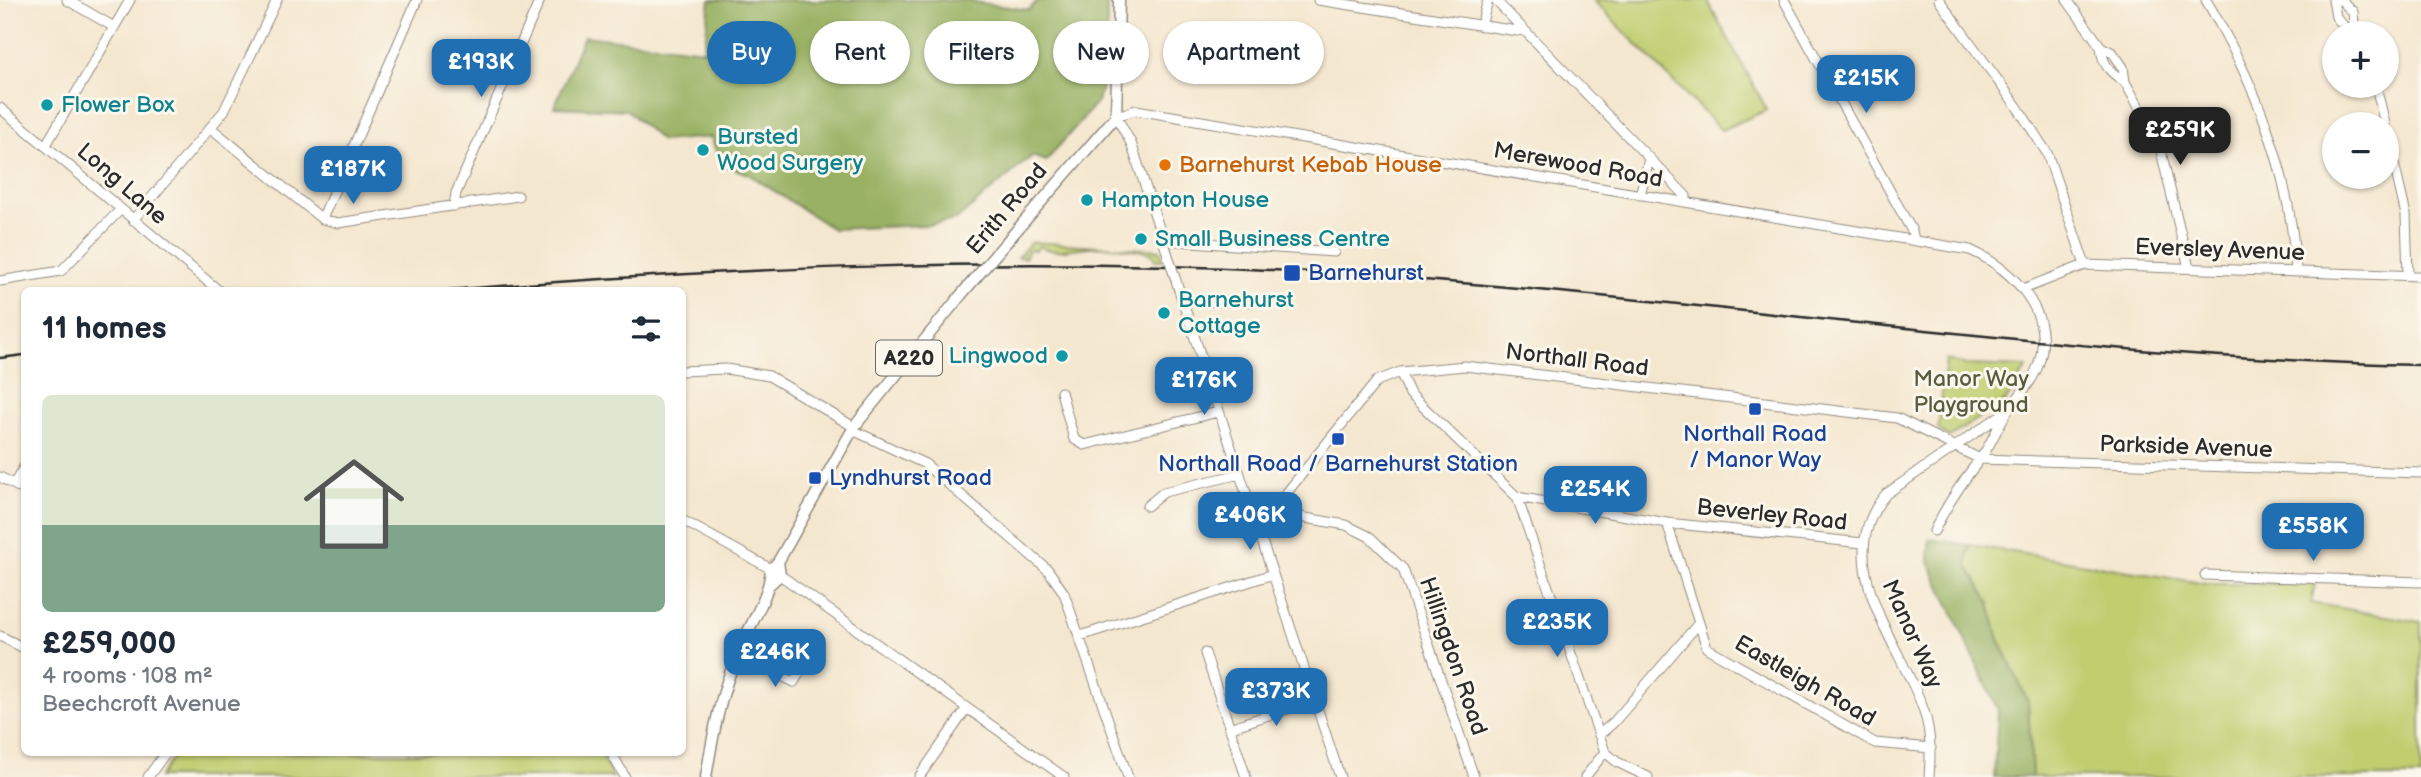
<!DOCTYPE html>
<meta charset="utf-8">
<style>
:root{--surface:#fff;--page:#f2f2f3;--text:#1f2937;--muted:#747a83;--accent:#1f6fb2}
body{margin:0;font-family:"Balsamiq Sans",sans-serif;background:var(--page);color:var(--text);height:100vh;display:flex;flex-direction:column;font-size:26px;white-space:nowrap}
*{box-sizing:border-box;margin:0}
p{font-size:23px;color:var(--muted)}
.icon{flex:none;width:38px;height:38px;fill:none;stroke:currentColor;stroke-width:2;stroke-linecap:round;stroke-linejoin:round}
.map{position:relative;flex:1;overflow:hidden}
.details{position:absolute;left:21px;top:287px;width:665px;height:469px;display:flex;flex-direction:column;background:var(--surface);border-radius:10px;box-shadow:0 2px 5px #0004}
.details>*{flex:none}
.banner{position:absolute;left:707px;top:21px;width:665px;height:63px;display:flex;gap:14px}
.tools{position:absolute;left:2322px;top:21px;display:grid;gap:14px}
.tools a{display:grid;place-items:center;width:77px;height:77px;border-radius:50%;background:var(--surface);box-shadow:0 2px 5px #0004;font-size:35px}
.price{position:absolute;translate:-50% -60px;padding:0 16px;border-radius:14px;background:var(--accent);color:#fff;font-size:23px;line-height:46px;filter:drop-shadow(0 2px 4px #0008)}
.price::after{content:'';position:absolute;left:50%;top:42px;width:21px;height:16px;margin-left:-10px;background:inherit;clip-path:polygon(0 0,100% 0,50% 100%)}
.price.current{background:#222;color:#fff}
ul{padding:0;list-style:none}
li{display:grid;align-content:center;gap:14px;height:371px;padding:0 21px}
li span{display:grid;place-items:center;height:217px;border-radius:10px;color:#555}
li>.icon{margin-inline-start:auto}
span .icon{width:126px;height:126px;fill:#fffc;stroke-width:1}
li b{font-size:30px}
h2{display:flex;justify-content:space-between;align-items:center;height:84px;padding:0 21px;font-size:30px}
.tag{padding:0 24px;border-radius:32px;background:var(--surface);box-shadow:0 2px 5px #0004;font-size:24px;line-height:63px}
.tag.current{background:var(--accent);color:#fff}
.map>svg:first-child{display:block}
.green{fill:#c0ce6f;stroke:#767c4d;stroke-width:2}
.forest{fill:#98b162;stroke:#626e46;stroke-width:2}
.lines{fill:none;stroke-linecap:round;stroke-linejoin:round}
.minor-casing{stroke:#90897d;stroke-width:11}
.major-casing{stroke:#90897d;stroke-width:13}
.minor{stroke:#fff;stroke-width:9}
.major{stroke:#fff;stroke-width:10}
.rail{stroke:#2b2b2b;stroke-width:2.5}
.minor-bridge-casing{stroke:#90897d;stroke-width:11;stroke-linecap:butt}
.major-bridge-casing{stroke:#90897d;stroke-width:13;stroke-linecap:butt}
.minor-bridge{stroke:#fff;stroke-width:9}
.major-bridge{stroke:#fff;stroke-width:10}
.culture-dot{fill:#0f9aa8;stroke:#fbf7ec;stroke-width:2.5}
.food-dot{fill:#e8710a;stroke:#fbf7ec;stroke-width:2.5}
.transit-dot{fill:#1a4fb4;stroke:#fbf7ec;stroke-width:2.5}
.labels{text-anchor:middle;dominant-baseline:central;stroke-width:6;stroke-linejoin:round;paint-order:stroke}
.shield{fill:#fbf7ec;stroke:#696865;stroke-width:2}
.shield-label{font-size:21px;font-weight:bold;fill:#2b2b2b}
.culture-label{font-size:23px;fill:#0d838f;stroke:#fbf7ec;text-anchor:start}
.food-label{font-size:23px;fill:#c56008;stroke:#fbf7ec;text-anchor:start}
.street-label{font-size:23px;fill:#2b2b2b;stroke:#fbf7ec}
.transit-label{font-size:23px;fill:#164399;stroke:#fbf7ec;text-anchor:start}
.park-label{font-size:23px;fill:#585c3f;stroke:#fbf7ec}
</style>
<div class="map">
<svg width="2421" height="777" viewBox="0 0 2421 777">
<rect width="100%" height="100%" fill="#fbf7ec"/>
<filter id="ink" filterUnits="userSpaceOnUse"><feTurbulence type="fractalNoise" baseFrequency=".0143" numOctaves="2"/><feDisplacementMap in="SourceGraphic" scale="14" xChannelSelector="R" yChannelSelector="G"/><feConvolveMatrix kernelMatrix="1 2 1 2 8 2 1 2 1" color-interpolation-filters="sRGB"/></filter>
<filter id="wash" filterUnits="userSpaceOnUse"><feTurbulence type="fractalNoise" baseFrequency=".00686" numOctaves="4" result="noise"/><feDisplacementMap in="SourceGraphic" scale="28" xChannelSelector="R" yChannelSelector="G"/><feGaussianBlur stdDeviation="1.57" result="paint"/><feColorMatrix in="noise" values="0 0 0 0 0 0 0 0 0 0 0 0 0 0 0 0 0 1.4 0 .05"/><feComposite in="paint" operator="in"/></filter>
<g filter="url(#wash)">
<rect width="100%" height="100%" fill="#f4e7cf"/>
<!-- green -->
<path class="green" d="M1593,0h114l60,110 -46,20z
M1031,242l129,8 3,10h-8l-3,-6c-14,-5 -46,-9 -62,-7 -15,1 -37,8 -50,-1l-4,4h-7l-4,8 -7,-1z
M1946,360l21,5 60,2 -21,34 -57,36 -11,-8z
M1970,545l237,39h108l-4,19 110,19v155h-389l-4,-75 -30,-65 -9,-34 -22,-39z
M176,753h424l13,24h-454z"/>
<!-- forest -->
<path class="forest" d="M710,0h251l68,10 9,-10h69v71l-10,31 -51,59 -14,-5 -76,64 -29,5 -94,4 -85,-55 -27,-10 -10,-27 -50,4 -34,-31 -73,-3 30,-71 120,14z
M1929,539l41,6 -3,20 23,38 8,34 30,65 4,75h-38l4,-67 -69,-148z"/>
</g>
<g filter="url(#ink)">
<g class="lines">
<defs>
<path id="minor" d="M67,0l47,27
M1318,0l199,31 5,-2
M1495,0l191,196v6
M1784,0l128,231 2,9
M1939,0l79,108 29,45 38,112
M2067,0l34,47 12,6 10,14 2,15 34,61 30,125
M2206,0c50,84 85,173 90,272
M2333,0l3,17 14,16
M2341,0l12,12 2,21
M1481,26l7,-26
M2101,47c1,18 10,26 24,35
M2376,86l9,38
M0,108l218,182
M211,128l111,91 16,4 180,-27
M2387,133l19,82 2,60
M46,145l84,-145
M1640,195l9,-36
M454,206l2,-13 84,-193
M322,219l95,-219
M133,220l91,-109 53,-111
M1163,240l171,12
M1166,249l-35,-106 -15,-27 20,-6 834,140c42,19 85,61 69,113 -6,19 -21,33 -32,49 -10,15 -16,33 -27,47 -18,23 -33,45 -46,72
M0,281l61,-10 59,-61
M2023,289l62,-24 336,11
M1179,290l161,487
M1183,302l83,-1
M682,371l44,-2 43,7 85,51
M1400,372l10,22 107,103 150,26 196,20
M1061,392l13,47 10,6 134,-33
M859,433l66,31 123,106 16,23 64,184
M0,477l24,13
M14,484l10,-17
M1517,497l88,255 12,10 31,15
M1147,506l17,-14 76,-18
M1271,512l75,13 24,12 33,32 71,208
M682,520l89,49
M1256,521l15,-9 106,-131 23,-9 65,-6 432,52 83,41 441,14
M1667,523l40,125 168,95 56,5
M780,575l284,202
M2205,575l216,7
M0,636l24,12
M1080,636l193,-62
M1205,653l41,124
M737,654l57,28 7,-12
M1229,728l85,-28
M1599,735l15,-13 84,-98
M611,752l14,25
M148,777l18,-25
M919,777l48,-69
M1585,777l20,-25
M1929,777c2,-26 2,-50 -8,-74 -26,-66 -91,-143 -35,-209l118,-81"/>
<path id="major" d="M996,254l120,-138 3,-116
M770,584l10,-9 -2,-13
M706,777c7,-42 14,-82 31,-122 11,-28 32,-56 34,-86l7,-7 76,-135 107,-132"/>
</defs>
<!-- minor casing -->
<use href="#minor" class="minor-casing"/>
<!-- major casing -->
<use href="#major" class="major-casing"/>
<!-- minor -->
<use href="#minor" class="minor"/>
<!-- major -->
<use href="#major" class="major"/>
<!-- rail -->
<path class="rail" d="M448,290c281,-22 562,-34 844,-19 378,21 751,86 1129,94
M0,358l24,-3"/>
<defs>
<path id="minor-bridge" d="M1166,249l13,41"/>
<path id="major-bridge" d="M961,295l35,-41"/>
</defs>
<!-- minor-bridge casing -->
<use href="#minor-bridge" class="minor-bridge-casing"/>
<!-- major-bridge casing -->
<use href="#major-bridge" class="major-bridge-casing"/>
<!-- minor-bridge -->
<use href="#minor-bridge" class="minor-bridge"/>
<!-- major-bridge -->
<use href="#major-bridge" class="major-bridge"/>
</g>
</g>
<!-- markers -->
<g class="culture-dot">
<circle cx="47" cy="105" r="7"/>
<circle cx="703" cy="150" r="7"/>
<circle cx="1087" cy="200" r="7"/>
<circle cx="1141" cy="239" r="7"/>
<circle cx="1164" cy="313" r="7"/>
<circle cx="1062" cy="356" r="7"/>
</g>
<circle class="food-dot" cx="1165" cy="165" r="7"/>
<g class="transit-dot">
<rect x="1283" y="264" width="18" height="18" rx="3.5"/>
<rect x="1748" y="402" width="14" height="14" rx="3.5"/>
<rect x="1331" y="432" width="14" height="14" rx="3.5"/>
<rect x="808" y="471" width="14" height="14" rx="3.5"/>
</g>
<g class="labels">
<!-- shield labels -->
<rect class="shield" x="876" y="340.5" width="66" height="35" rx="5"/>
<g class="shield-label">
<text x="909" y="358">A220</text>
</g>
<!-- culture labels -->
<g class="culture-label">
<text x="61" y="105">Flower Box</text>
<text x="717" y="137">Bursted<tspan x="717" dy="26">Wood Surgery</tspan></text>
<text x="1101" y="200">Hampton House</text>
<text x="1155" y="239">Small Business Centre</text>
<text x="1178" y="300">Barnehurst<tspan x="1178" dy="26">Cottage</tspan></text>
<text x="1048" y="356" text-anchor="end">Lingwood</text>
</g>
<!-- food labels -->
<g class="food-label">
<text x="1179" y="165">Barnehurst Kebab House</text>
</g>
<!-- street labels -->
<g class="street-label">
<text transform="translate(1578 165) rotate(10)">Merewood Road</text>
<text transform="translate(122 184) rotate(41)">Long Lane</text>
<text transform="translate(1007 209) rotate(-50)">Erith Road</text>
<text transform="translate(2220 250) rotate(2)">Eversley Avenue</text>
<text transform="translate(1577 360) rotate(7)">Northall Road</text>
<text transform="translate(2186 447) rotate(2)">Parkside Avenue</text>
<text transform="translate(1772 515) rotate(6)">Beverley Road</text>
<text transform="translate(1912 634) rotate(66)">Manor Way</text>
<text transform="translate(1453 656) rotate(71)">Hillingdon Road</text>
<text transform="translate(1805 681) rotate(30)">Eastleigh Road</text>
</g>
<!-- transit labels -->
<g class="transit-label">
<text x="1308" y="273">Barnehurst</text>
<text x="1755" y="434" text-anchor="middle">Northall Road<tspan x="1755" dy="26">/ Manor Way</tspan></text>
<text x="1338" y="464" text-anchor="middle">Northall Road / Barnehurst Station</text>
<text x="829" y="478">Lyndhurst Road</text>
</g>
<!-- park labels -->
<g class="park-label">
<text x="1971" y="379">Manor Way<tspan x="1971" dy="26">Playground</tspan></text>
</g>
</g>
</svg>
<div class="tools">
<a>+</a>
<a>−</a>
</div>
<b class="price" style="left:481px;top:99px">£193K</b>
<b class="price" style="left:1866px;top:115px">£215K</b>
<b class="price current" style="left:2180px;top:167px">£259K</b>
<b class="price" style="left:353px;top:206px">£187K</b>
<b class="price" style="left:1204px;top:417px">£176K</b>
<b class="price" style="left:1595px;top:526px">£254K</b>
<b class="price" style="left:1250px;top:552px">£406K</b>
<b class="price" style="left:2313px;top:563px">£558K</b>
<b class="price" style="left:1557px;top:659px">£235K</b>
<b class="price" style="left:775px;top:689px">£246K</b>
<b class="price" style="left:1276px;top:728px">£373K</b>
<div class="banner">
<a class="tag current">Buy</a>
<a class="tag">Rent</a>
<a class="tag">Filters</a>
<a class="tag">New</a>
<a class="tag">Apartment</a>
</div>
<section class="details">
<h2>11 homes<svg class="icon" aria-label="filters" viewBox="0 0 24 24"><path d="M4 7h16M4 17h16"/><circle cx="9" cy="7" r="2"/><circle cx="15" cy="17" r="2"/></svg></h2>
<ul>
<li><span style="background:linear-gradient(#dfe7d0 60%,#7fa58c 0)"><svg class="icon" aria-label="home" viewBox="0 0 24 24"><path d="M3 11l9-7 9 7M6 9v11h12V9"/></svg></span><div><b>£259,000</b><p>4 rooms · 108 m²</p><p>Beechcroft Avenue</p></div></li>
</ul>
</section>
</div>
